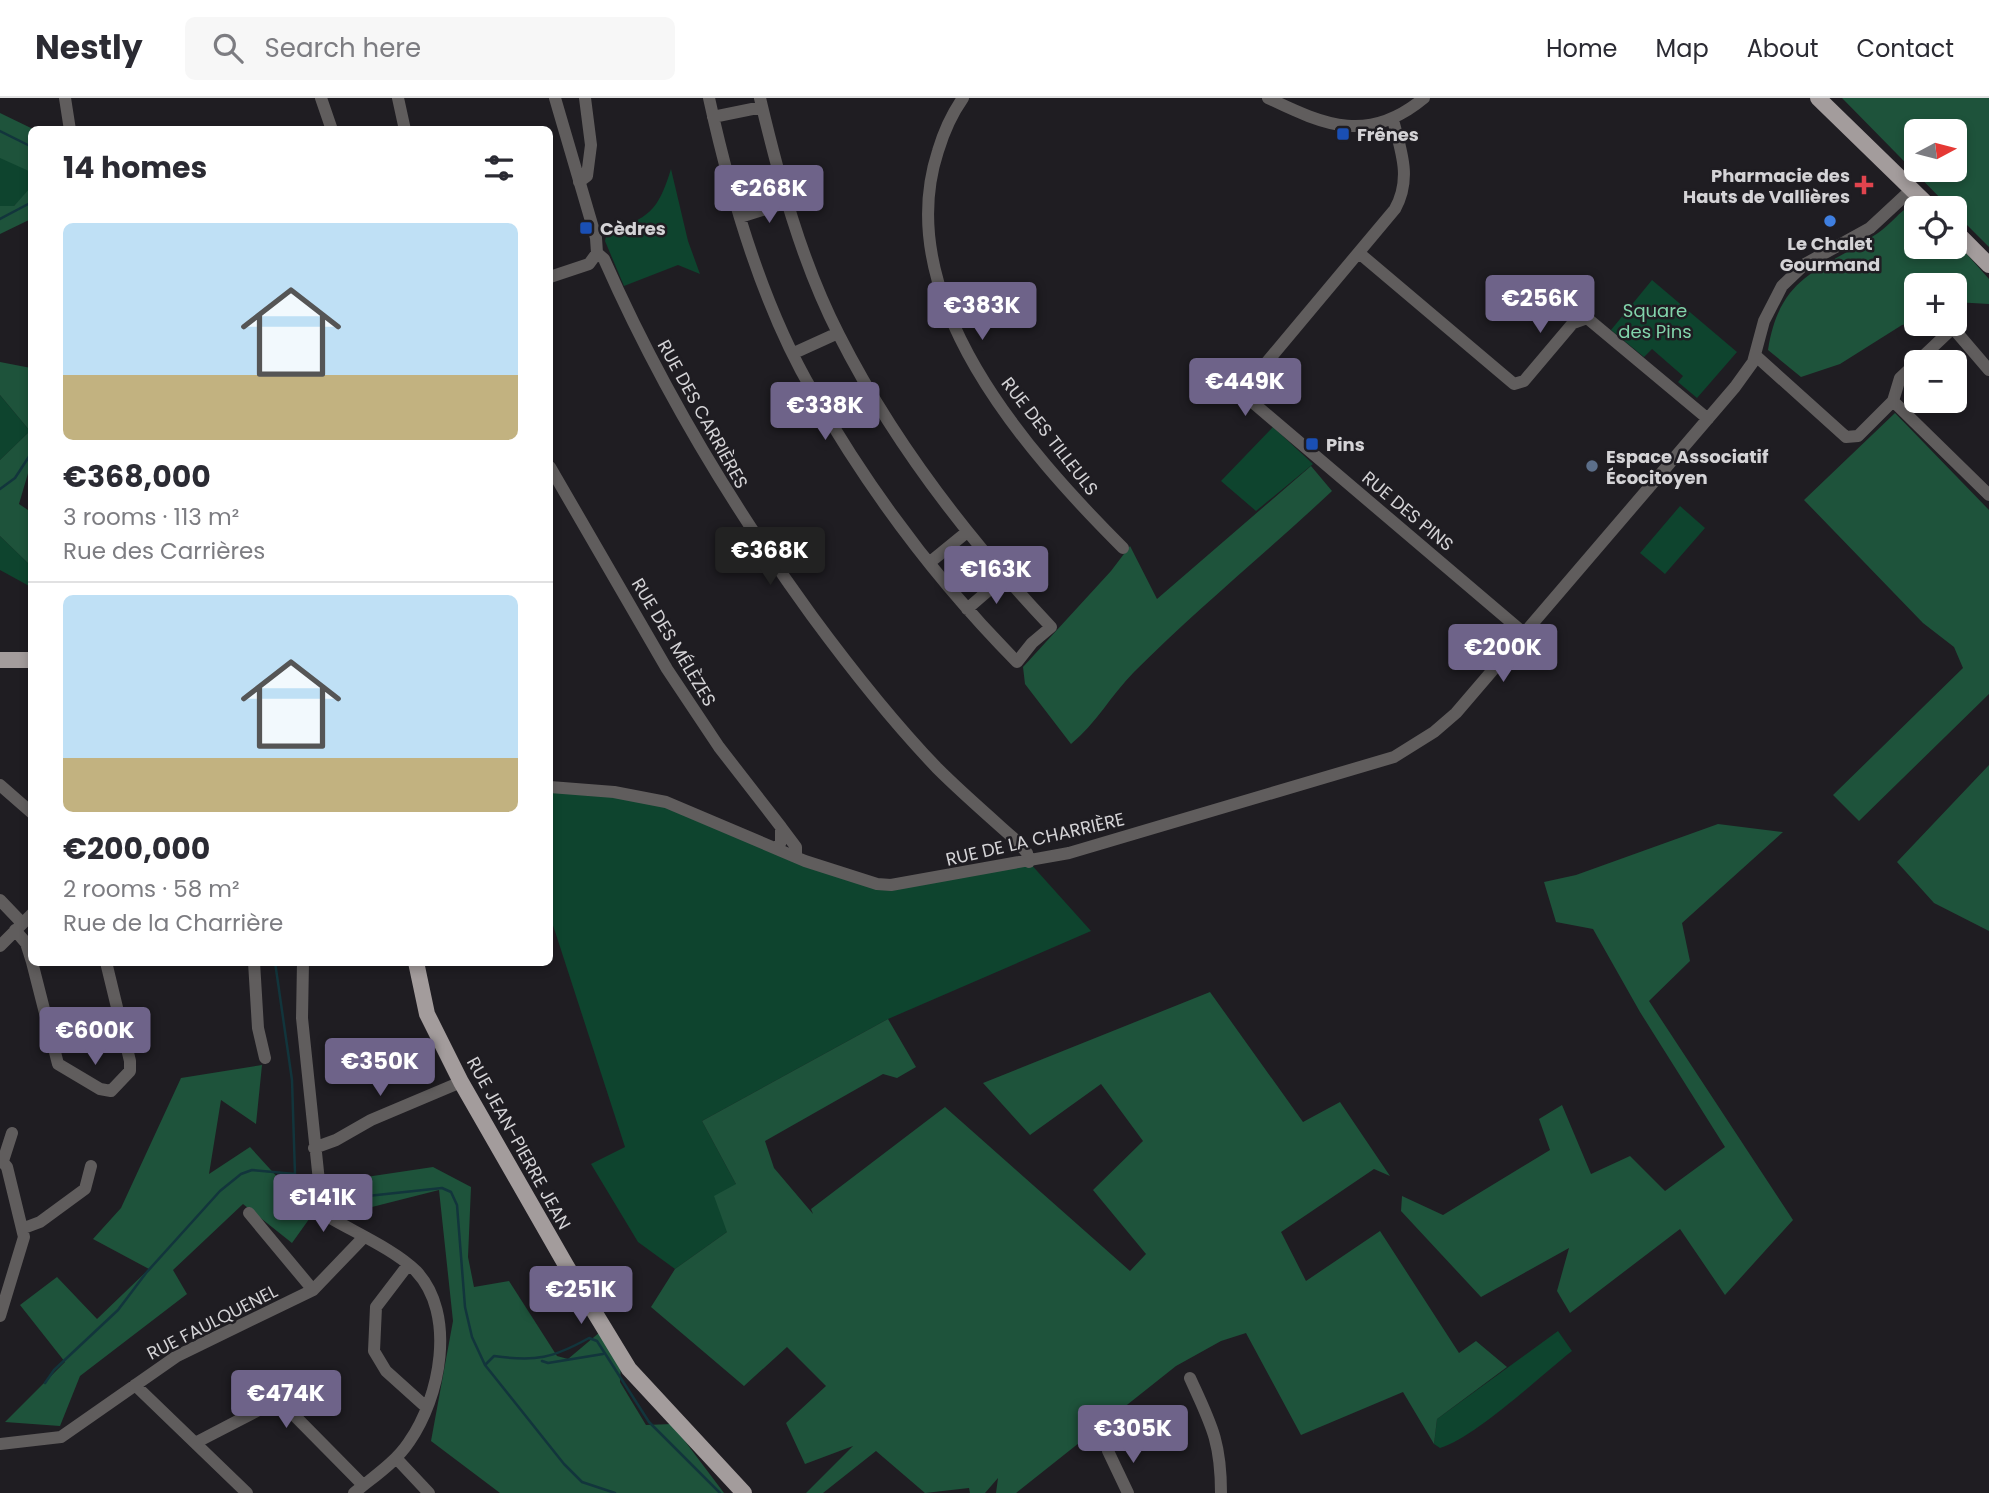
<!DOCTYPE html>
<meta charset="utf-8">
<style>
:root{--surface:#fff;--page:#f7f7f7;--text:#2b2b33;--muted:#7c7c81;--line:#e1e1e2;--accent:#6e6389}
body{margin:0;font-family:Poppins,sans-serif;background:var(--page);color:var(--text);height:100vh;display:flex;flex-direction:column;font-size:26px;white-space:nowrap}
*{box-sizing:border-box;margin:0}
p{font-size:23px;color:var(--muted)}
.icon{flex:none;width:38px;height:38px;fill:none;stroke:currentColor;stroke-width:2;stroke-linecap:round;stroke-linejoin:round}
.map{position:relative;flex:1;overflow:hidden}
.details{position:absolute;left:28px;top:28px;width:525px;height:840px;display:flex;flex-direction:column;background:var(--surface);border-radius:10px;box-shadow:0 4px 10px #0003}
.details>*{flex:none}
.needle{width:46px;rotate:83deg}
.fabs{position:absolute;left:1904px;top:21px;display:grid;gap:14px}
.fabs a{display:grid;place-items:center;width:63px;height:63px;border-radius:10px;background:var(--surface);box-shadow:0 4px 10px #0003;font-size:35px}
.price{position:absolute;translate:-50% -60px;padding:0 16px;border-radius:7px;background:var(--accent);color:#fff;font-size:23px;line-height:46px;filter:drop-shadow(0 2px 4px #0008)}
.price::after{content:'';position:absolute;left:50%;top:42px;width:21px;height:16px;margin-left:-10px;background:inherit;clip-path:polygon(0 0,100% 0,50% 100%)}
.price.active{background:#222;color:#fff}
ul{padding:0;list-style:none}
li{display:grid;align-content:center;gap:14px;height:371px;padding:0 35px}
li+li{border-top:2px solid var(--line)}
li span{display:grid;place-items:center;height:217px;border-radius:10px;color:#555}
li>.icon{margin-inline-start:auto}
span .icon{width:126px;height:126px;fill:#fffc;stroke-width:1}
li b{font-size:30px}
h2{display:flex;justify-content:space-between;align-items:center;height:84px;padding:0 35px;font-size:30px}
header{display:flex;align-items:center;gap:42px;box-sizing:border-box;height:98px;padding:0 35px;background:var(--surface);border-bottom:2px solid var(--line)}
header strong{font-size:33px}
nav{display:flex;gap:38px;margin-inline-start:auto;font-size:24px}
.search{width:490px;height:63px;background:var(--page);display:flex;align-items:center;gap:18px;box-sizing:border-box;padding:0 24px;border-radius:10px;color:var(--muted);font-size:26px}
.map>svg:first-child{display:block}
.green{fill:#0e442e}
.forest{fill:#1e533b;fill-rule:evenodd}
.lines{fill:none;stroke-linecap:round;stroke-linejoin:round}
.stream{stroke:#12353c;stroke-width:2.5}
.minor{stroke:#605d5d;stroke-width:12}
.major{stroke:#a39c9c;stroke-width:16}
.transit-dot{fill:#1a4fb4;stroke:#1f1d22;stroke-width:2.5}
.health-dot{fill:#e0444e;stroke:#1f1d22;stroke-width:2.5}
.shop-dot{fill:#3f7fe0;stroke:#1f1d22;stroke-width:2.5}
.service-dot{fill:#5c6f8a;stroke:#1f1d22;stroke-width:2.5}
.labels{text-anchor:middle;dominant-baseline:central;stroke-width:5;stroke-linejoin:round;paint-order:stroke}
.poi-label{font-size:18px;font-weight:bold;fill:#d4d3d6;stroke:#1f1d22;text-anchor:start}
.park-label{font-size:18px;fill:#82d4ab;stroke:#1f1d22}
.street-label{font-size:18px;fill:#d4d3d6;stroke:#1f1d22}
</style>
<header>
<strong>Nestly</strong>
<div class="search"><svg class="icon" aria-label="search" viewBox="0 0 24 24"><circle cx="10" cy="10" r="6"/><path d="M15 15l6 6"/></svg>Search here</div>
<nav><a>Home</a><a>Map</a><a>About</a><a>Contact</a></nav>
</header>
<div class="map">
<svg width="1989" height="1395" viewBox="0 0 1989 1395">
<rect width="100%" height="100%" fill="#1f1d22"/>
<!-- green -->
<path class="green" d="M0,41l31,15 1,34 -18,18 -14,7z
M671,71l17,72 12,33 -22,-9 -54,21 -19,-45 2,-10c42,-12 51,-20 64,-62z
M1652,182l85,72 -40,46 -19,-16 5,-6 -31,-27 -8,8 -33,-27z
M0,297l30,36 -30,29z
M1273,329l40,37 -57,47 -35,-30z
M1680,408l25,22 -40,46 -25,-21z
M0,438l31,30v21l-31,-17z
M550,689l100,11 227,86 152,-22 62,69 -203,88 -186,102 34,63 -9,48 -52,37 -37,-27 -47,-78 34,-17 -75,-231z
M1558,1233l14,20c-32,25 -96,86 -132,97l-6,-4 3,-25z"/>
<!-- forest -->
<path class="forest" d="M1842,0h147v149l-34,-34v-5h-5zM1916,33h39v39h-39z
M0,15l33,16 -2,43 -31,-14z
M31,89v32l-31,15v-28h14z
M1912,106l9,4h-5v39h39v-6l34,38v25l-34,-2v-17h-39v37l-14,3 -62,39 -39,13 -33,-27c12,-77 54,-79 110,-117 13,-9 21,-21 34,-29z
M0,264l31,6v95l-12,41 12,8v54l-31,-30v-76l30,-29 -30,-36z
M1895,315l94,97v184l-130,127 -26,-26 130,-127 -9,-21 -31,-24 -119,-123z
M1311,368l21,25c-65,61 -135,118 -198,181 -23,23 -38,52 -63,72l-46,-60 -2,-17 88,-96 19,-25 27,53z
M1989,667v166l-55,-28 -37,-41z
M1718,726l65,8 -101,91 8,38 -41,40 144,219 -68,75 -45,-66 -110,84 -13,-22 12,-43 -88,49 -80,-86 1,-15 41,19 107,-65 -11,-31 23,-14 29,69 39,-18 35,35 60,-44 -85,-135 -47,-83 -37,-7 -12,-40 32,-7z
M1210,894l93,130 37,-20 50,74 -16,-7 -93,63 25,49 74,-50 79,122 17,-12 31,26 -70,52 -3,25 -31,-52 -102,43 -55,-102 -25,8 -45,25 -160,127h-20l2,-15 -13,15h-15l-1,-5 -44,5 -49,-42 -53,42h-17l47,-47 -48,18 -19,-41 40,-37 -39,-39 -43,39 -93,-79 24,-38 52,-37 -13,-36 22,-12 -34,-63 186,-102 28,48 -19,11 -14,-4 -118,67 9,27 39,46 -2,-5 134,-102 185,164 16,-17 -53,-64 50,-49 -42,-57 -71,51 -47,-52z
M262,967l-6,59 -35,-24 -12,74 41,-27 62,68 -20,28 -49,-39 -70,66 14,24 -107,82 -20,50 -55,-4 60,-60 -45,-57 37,-28 40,42 52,-50 -56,-30 28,-31 60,-130z
M433,1069l38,20 -3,70 6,30 35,-6 48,75 11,3 32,-27 21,33 -1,17 26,43 26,-1 52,69h-224l-69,-52 22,-120 -14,-131 -67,17 -31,-1 5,-26z"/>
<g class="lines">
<!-- stream -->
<path class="stream" d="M0,33l32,16
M0,121l32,-17
M0,391l15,-11 17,-26
M275,864l17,118 3,94 10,12 10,6
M325,1097l24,3 93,-10 9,4 6,13 8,102 7,30 13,28 79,99 18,18 33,11
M542,1263l6,2 55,-9
M485,1267l9,-9c42,6 59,2 95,-18l8,3 52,81 71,71
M45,1285l9,-13 64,-60 28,-37 74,-82 21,-17 11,-4 43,4"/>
<!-- minor -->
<path class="minor" d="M65,0l5,32
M321,0l11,32
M398,0l7,32
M555,0l41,140 1,15
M709,0c21,96 54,209 104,294 56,98 125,190 204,270l15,-19 19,-16c-82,-87 -158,-185 -212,-292 -38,-74 -60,-157 -79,-237
M963,0c-12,17 -19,33 -25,53 -48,147 88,300 185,397
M1268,0c58,28 101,46 156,0
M713,19l49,-10
M1393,22c8,31 19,58 2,89l-144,172 -2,7 2,13 274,233
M579,84l8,-6 4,-31 -6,-47
M740,119l48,-15
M597,155l7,6c56,127 126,244 208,357 39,53 79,104 125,152 26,26 54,50 82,75l8,10 2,9
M1359,155l155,131 10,-3 49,-58 14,-5 121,101
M550,179l39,-13 8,-11
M794,255l44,-20
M1756,258l90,81 12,-1 35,-35 96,94
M1893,303l7,-23 53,-50 36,42
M550,369l117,202 52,78 62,80
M929,465l38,-31
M967,511l37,-32
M0,687l32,28
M550,689l64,5 52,10 139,59 72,23 14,1 178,-32 325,-96 40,-25 22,-19 279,-326 18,-25 11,-41 18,-35 23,-22 65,-36 42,-39
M778,751l3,-8v-14l15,20v10
M0,802l22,23
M15,832l11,13 6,19
M0,848l32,-32
M32,864l26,102 42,25 11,2 19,-20v-10l-24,-99
M254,864l4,66 7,30
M303,864l-1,56 20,192 7,7c25,15 66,33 87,54 41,43 24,127 -7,171 -14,21 -36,35 -55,51
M314,1050l22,-8 35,-20 90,-38
M0,1061l7,8 17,70 -24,79
M3,1063l9,-28
M249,1115l64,77
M24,1130l16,-6 45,-33 6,-23
M408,1167l-32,42 -2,44 12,20 40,36
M1190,1280c21,46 31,63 31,115
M135,1287l112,108
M197,1344l79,-41 10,6 77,78
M0,1346l61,-7 116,-81 136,-66 50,-52
M1108,1353l20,42
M396,1360l33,35"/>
<!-- major -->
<path class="major" d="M1818,0l113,110
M1955,133l34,34
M0,562h32
M416,864l11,52 34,68 106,185 62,102 115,124"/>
</g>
<!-- markers -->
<g class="transit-dot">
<rect x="1336" y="29" width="14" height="14" rx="3.5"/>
<rect x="579" y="123" width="14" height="14" rx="3.5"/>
<rect x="1305" y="339" width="14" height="14" rx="3.5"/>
</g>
<path class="health-dot" d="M1860.5 76.5h7v7h7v7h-7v7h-7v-7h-7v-7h7z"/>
<circle class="shop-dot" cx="1830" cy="123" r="7"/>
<circle class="service-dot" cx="1592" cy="368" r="7"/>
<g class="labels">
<!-- poi labels -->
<g class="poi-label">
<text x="1357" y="36">Frênes</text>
<text x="1850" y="77" text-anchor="end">Pharmacie des<tspan x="1850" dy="21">Hauts de Vallières</tspan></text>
<text x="600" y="130">Cèdres</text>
<text x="1830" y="145" text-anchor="middle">Le Chalet<tspan x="1830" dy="21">Gourmand</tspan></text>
<text x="1326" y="346">Pins</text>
<text x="1606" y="358">Espace Associatif<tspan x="1606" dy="21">Écocitoyen</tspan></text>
</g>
<!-- park labels -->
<g class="park-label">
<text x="1655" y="212">Square<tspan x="1655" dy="21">des Pins</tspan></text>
</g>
<!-- street labels -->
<g class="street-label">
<text transform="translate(703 316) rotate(61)">RUE DES CARRIÈRES</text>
<text transform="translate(1050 338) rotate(52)">RUE DES TILLEULS</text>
<text transform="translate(1408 413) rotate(40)">RUE DES PINS</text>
<text transform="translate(674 544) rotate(59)">RUE DES MÉLÈZES</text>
<text transform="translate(1035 741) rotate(-13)">RUE DE LA CHARRIÈRE</text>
<text transform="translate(519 1045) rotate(61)">RUE JEAN-PIERRE JEAN</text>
<text transform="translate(212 1224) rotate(-27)">RUE FAULQUENEL</text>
</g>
</g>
</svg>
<div class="fabs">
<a><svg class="needle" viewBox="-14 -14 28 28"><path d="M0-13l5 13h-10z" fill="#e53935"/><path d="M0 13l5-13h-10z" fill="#7c7c81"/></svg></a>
<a><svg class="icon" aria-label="locate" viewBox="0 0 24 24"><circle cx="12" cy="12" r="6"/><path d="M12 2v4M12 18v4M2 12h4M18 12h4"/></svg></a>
<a>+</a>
<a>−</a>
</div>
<b class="price" style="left:769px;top:127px">€268K</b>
<b class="price" style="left:1540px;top:237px">€256K</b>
<b class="price" style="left:982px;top:244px">€383K</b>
<b class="price" style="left:1245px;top:320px">€449K</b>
<b class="price" style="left:825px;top:344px">€338K</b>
<b class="price active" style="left:770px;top:489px">€368K</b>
<b class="price" style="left:996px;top:508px">€163K</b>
<b class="price" style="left:1503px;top:586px">€200K</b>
<b class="price" style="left:95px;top:969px">€600K</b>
<b class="price" style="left:380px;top:1000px">€350K</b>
<b class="price" style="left:323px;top:1136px">€141K</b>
<b class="price" style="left:581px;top:1228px">€251K</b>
<b class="price" style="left:286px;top:1332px">€474K</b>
<b class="price" style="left:1133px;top:1367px">€305K</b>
<section class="details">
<h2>14 homes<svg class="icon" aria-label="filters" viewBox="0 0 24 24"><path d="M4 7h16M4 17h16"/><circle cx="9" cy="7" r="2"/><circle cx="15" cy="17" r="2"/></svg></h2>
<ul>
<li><span style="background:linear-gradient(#bfe0f5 70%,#c2b280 0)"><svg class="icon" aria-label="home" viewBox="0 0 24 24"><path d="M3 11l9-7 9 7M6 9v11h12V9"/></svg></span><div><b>€368,000</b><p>3 rooms · 113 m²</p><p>Rue des Carrières</p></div></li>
<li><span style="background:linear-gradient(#bfe0f5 75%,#c2b280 0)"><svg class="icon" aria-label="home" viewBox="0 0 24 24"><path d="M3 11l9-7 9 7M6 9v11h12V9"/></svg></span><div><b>€200,000</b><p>2 rooms · 58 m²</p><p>Rue de la Charrière</p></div></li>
</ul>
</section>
</div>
